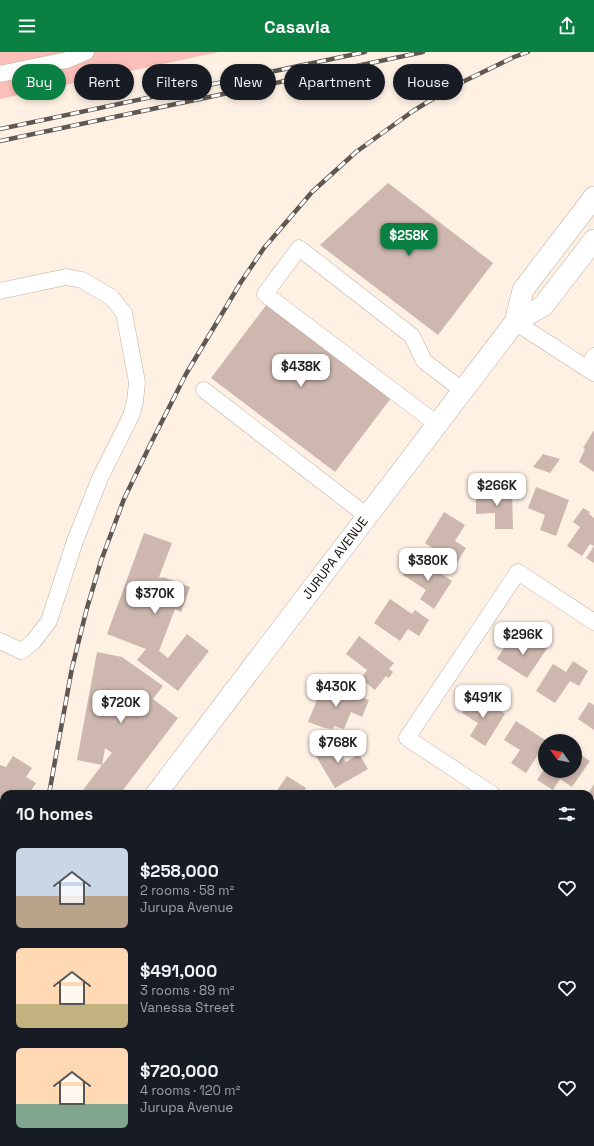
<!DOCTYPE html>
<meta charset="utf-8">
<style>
:root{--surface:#171b24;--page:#20242c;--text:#f1f3f6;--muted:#9ea1a6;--accent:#0b8043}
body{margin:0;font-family:"Space Grotesk",sans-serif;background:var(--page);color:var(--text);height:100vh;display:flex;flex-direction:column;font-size:15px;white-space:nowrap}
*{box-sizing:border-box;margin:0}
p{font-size:13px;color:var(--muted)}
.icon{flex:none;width:22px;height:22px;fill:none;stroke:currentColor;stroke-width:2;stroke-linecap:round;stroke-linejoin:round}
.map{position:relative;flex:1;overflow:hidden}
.sheet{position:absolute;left:0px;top:738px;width:594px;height:356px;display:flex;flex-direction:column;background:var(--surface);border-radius:12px 12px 0 0;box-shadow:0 2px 6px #0003}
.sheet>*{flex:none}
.guide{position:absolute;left:12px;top:12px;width:570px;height:36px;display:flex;gap:8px}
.needle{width:26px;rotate:303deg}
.tools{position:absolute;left:538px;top:682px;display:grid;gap:8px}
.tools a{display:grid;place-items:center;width:44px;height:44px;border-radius:50%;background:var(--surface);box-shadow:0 2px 6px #0003;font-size:20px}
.price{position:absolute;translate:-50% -34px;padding:0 9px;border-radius:8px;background:#fff;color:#222;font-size:13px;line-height:26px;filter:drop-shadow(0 1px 2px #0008)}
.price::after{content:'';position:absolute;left:50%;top:24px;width:12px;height:9px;margin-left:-6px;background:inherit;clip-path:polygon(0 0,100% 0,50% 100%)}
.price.on{background:var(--accent);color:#fff}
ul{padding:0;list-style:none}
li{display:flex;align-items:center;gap:12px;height:100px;padding:0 16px}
li span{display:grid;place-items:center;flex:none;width:112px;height:80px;border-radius:6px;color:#555}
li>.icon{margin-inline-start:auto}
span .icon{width:48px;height:48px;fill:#fffc;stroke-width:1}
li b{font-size:17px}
h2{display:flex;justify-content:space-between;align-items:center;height:48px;padding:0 16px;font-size:17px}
.tag{padding:0 14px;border-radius:18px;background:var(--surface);box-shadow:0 2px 6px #0003;font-size:14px;line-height:36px}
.tag.on{background:var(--accent);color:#fff}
header{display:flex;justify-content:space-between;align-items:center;height:52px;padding:0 16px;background:var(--accent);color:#fff;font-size:18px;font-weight:800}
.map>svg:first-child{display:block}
.green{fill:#fbbeb8}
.building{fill:#cdb7ae;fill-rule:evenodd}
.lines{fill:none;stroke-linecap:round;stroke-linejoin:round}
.minor-casing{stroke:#bfafa0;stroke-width:17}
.major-casing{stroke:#bfafa0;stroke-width:22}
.minor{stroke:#fff;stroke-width:16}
.major{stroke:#fff;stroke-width:21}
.rail-casing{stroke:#605850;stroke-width:4.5}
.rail{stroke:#fff;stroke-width:3;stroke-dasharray:9;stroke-linecap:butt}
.labels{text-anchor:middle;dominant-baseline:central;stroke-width:3;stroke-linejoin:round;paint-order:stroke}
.street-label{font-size:13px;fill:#16100b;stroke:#fff}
</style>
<header><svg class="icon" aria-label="menu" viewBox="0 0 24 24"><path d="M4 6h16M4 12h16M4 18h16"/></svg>Casavia<svg class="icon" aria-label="share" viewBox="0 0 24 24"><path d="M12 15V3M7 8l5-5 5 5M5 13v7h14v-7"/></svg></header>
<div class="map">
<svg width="594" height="1094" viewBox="0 0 594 1094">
<rect width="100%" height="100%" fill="#fef1e4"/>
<!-- green -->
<path class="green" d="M0,0h219l-219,47z"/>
<!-- building -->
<path class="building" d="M388,131l105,80 -55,72 -118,-90z
M267,252l124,94 -56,74 -124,-94z
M594,378v42l-15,-10 6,-13 -2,-1z
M543,402l17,5 -10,14 -17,-6z
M536,435l33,13 -13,36 -16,-6 5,-15 -17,-7z
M476,439h36l1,38h-18v-16l-19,1z
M583,456l7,4 -1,2 5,4v45l-8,-5 8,-12 -4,-2 -8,12 -15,-10 13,-19 -7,-5z
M444,460l21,13 -10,16 11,7 -10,16 -31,-21z
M144,481l28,10 -13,34 4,1v-1l27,10 -9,25 -6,-3 -16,42 9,7 19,-24 22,17 -31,40 -41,-31 9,-11 -39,-15z
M415,505l37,24 -18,28 -14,-10 6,-9 -23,-15z
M390,547l22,15 3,-4 14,10 -10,16 -11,-7 -8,12 -26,-18z
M359,584l35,27 -5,6 4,3 -4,6 -3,-2 -11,14 -14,-11 6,-9 -21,-16z
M533,585l15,10 -21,31 -30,-19 12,-19 15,10z
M97,600l25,5 41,29 -10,13 25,19 -58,76h-40l22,-29 -25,-5zM105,696l7,5 -10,12z
M573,609l15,10 -9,15 -9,-5 -15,22 -19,-12 17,-27 13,8z
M324,631l45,17 -7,17 -11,-5 -7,17 -10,-3 -1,3 -8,-1 -17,-6z
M474,642l31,20 -20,32 -15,-10 8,-13 -16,-10z
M589,650l5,3v25l-16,-11z
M516,669l29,19v4l-19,29 -15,-10 9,-13 -16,-10z
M322,687l5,8 6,-4 13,19 13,-8 9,15 -33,19 -25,-42z
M575,699l15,10 -18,26 -12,-8 -7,11 -16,-10 8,-12v3h30z
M13,704l19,12 -6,9 10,6 -7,11h-25v57l-4,7v-93l6,2z
M287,724l19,12 -4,6h-24l-2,-2z
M594,732v14l-4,-4h-2z
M380,738l7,4h-10z
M590,866l4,2v6l-4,6z
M590,880l4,3v19l-4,6z
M594,914v9l-4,-3z
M594,1034v29l-4,-3v-22l1,1z
M3,1085l1,1v4h9l8,4h-21v-4z
M188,1090h33l-2,4h-28l1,-2z
M233,1090h12l6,4h-21z
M272,1090h18l2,1 -2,3h-21z
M414,1090h32l-2,4h-33z
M466,1090h19l4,2 -2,2h-23z"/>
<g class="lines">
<defs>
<path id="minor" d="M0,22l67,-14 19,-8
M0,239l66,-14 16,3 29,17 13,16 13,69 -2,20 -4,14 -31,62 -25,63 -26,80 -16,21 -12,9 -21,-10
M515,270l79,51
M587,316l7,-12
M204,338l163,126
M437,372l-172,-130 34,-46 113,88 12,25 38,29
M492,742l-85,-56 111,-166 76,50
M590,808l4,2
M0,862l4,3
M0,1050l4,3
M66,1090l7,4
M559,1090l6,4"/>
<path id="major" d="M515,270l8,-32 71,-93
M156,742l359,-472 28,-16 51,-66
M0,969l4,-8"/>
</defs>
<!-- minor casing -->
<use href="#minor" class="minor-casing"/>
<!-- major casing -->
<use href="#major" class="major-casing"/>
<!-- minor -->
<use href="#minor" class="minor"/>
<!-- major -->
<use href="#major" class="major"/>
<defs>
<path id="rail" d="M0,77l365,-77
M0,89l423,-89
M49,742l23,-126 15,-60 14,-47 23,-62 28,-58 34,-67 55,-92 23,-34 48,-56 44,-40 57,-41 39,-24 62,-30 14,-5
M0,864l4,-8"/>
</defs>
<!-- rail casing -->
<use href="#rail" class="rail-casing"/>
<!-- rail -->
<use href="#rail" class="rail"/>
</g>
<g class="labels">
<!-- street labels -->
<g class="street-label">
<text transform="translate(335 506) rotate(-53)">JURUPA AVENUE</text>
</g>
</g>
</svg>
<div class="tools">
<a><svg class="needle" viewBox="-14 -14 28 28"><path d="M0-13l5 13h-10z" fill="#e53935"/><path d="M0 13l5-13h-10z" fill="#9ea1a6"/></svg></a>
</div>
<b class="price on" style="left:409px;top:205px">$258K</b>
<b class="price" style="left:301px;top:336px">$438K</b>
<b class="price" style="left:497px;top:455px">$266K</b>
<b class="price" style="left:428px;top:530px">$380K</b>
<b class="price" style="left:155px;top:563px">$370K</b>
<b class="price" style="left:523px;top:604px">$296K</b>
<b class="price" style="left:336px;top:656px">$430K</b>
<b class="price" style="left:483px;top:667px">$491K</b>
<b class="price" style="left:121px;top:672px">$720K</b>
<b class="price" style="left:338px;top:712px">$768K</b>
<div class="guide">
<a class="tag on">Buy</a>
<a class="tag">Rent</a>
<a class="tag">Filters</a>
<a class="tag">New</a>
<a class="tag">Apartment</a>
<a class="tag">House</a>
</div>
<section class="sheet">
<h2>10 homes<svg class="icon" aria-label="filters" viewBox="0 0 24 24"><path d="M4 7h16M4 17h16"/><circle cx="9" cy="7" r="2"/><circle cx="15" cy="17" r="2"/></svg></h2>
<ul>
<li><span style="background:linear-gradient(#c9d6e8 60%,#b9a48a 0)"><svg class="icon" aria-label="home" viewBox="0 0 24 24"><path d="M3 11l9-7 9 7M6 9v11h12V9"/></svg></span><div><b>$258,000</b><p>2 rooms · 58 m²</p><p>Jurupa Avenue</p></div><svg class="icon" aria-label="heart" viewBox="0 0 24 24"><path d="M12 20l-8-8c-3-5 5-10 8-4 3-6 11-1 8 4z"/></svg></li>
<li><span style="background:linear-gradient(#ffd9b3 70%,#c2b280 0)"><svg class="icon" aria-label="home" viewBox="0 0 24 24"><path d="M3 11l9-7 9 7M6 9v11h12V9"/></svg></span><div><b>$491,000</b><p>3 rooms · 89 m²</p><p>Vanessa Street</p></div><svg class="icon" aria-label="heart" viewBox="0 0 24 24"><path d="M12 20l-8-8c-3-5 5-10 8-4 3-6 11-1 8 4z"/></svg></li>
<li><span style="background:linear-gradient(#ffd9b3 70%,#7fa58c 0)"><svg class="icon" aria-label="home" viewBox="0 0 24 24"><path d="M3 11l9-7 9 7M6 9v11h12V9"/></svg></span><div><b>$720,000</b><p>4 rooms · 120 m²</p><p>Jurupa Avenue</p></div><svg class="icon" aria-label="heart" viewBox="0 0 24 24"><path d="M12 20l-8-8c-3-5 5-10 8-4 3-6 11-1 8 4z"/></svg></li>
</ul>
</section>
</div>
